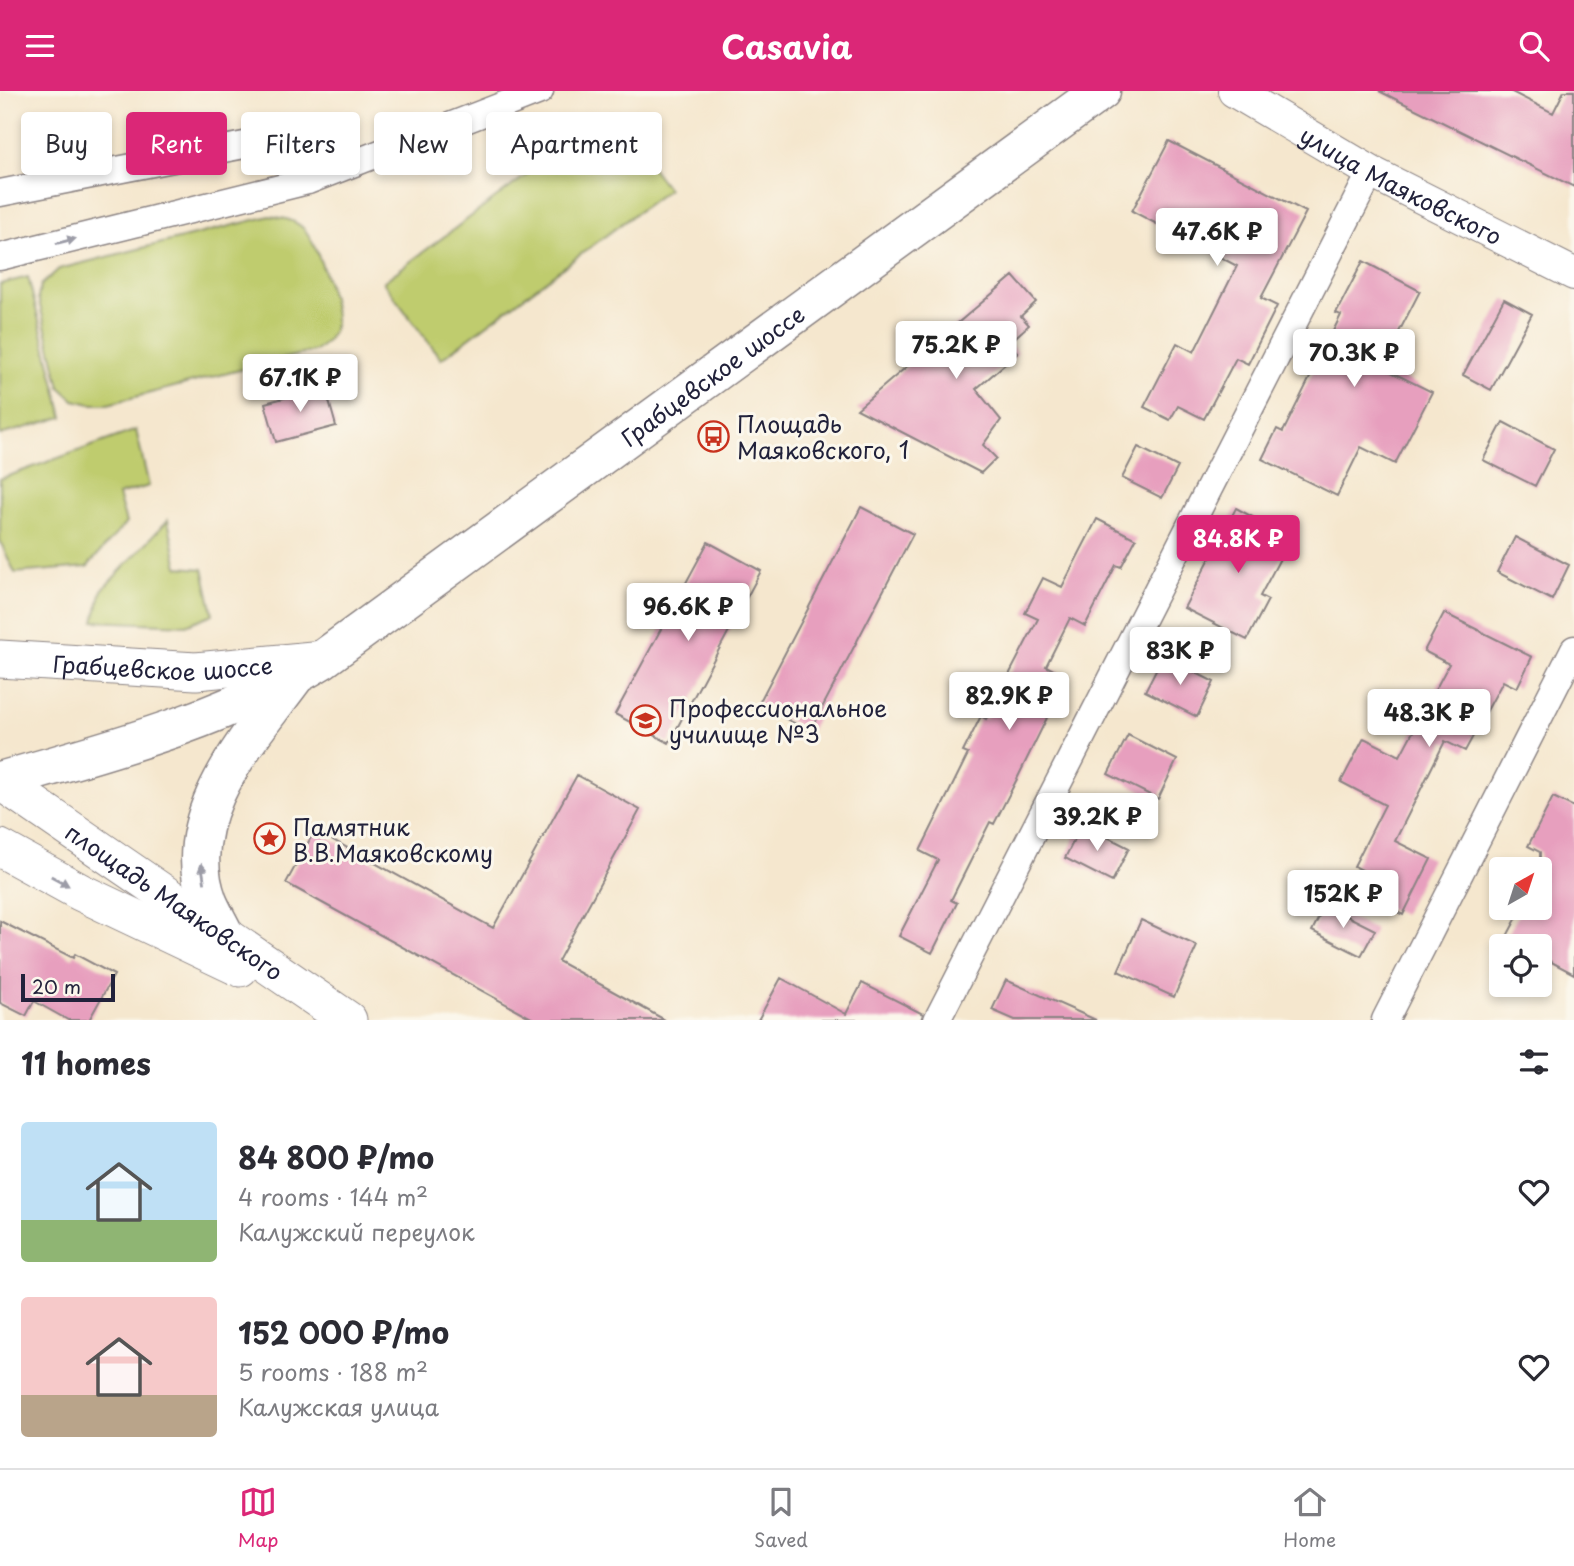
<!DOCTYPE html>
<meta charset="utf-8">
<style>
:root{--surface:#fff;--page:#f2f2f3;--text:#2b2b33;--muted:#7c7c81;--line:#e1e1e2;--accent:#db2777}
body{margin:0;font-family:"Playpen Sans",sans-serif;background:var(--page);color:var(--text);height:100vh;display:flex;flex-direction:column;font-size:26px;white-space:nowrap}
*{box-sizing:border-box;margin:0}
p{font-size:23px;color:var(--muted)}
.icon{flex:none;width:38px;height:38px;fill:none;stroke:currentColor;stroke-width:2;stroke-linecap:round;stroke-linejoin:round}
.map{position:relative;height:929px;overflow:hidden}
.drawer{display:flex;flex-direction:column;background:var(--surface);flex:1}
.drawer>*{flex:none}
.guide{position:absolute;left:21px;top:21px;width:700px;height:63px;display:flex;gap:14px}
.needle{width:46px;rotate:39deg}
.tools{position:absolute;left:1489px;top:766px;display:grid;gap:14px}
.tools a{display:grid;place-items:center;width:63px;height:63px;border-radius:7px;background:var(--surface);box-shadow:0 4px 10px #0003;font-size:35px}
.scale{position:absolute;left:21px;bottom:18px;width:94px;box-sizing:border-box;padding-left:7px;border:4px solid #22223b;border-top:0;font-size:19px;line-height:24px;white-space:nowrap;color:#22223b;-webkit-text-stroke:5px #fbf7ec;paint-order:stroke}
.price{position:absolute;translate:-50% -60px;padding:0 16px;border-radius:7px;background:#fff;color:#222;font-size:23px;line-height:46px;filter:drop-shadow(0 2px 4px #0008)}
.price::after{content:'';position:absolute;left:50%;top:42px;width:21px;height:16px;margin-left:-10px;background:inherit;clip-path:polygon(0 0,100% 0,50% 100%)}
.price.on{background:var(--accent);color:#fff}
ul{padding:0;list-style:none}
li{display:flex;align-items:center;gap:21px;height:175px;padding:0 21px}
li span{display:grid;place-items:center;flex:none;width:196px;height:140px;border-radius:7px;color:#555}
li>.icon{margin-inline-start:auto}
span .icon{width:84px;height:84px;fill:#fffc;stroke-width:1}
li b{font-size:30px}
h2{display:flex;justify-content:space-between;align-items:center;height:84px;padding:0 21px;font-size:30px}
.chip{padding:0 24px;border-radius:7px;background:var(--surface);box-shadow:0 4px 10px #0003;font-size:24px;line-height:63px}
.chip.on{background:var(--accent);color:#fff}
header{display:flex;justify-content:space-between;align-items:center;height:91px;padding:0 21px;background:var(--accent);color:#fff;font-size:32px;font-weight:700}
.tab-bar{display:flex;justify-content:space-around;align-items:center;height:98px;border-top:2px solid var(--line);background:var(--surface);font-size:19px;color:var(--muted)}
.tab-bar a{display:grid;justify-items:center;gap:4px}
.tab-bar .on{color:var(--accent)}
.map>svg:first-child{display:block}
.green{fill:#bfcc6e;stroke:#707754;stroke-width:2}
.building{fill:#e79fbe}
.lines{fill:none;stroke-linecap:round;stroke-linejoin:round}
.minor-casing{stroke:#8c8484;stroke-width:29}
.tertiary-casing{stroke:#8c8484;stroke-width:34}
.secondary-casing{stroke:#8c8484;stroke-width:39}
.primary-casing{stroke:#8c8484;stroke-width:41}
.minor{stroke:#fff;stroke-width:26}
.tertiary{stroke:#fff;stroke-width:32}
.secondary{stroke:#fff;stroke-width:37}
.primary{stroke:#fff;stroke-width:38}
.oneway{fill:#9c9ca7}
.labels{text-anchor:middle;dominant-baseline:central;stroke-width:6;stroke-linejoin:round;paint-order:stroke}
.street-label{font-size:23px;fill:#22223b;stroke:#fbf7ec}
.poi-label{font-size:23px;fill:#22223b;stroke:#fbf7ec;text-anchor:start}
</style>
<header><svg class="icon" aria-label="menu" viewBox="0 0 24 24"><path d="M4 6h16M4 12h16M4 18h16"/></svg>Casavia<svg class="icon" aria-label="search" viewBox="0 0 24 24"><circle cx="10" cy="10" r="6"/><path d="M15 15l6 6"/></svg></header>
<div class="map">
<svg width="1574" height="929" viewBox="0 0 1574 929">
<rect width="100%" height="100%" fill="#fbf7ec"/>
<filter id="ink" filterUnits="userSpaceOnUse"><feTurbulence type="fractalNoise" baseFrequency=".0143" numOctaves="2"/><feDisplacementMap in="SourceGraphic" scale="14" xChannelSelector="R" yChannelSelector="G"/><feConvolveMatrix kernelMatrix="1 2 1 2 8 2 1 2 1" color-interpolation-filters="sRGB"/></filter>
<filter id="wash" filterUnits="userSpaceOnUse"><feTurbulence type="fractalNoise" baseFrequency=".00686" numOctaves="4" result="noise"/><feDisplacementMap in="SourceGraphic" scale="28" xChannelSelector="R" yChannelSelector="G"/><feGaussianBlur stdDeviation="1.57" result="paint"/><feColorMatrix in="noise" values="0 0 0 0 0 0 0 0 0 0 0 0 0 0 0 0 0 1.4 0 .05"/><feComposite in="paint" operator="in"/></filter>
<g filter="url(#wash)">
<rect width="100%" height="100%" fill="#f5e7ce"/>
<!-- green -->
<path class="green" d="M611,21l57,77 -227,170 -58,-77z
M270,125c14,2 26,4 35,14 12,16 35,80 29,99 -3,9 -10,15 -17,21l-209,54h-17l-17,-4 -14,-13 -22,-90 3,-12 18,-16z
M28,186l35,140 -63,18v-151z
M136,339l13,56 -31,9 8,28 -39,44 -72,6 -15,-32v-62z
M168,429l10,47 25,2 10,45 -27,11 -92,-4 8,-31z"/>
<g id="blocks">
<!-- building -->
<path class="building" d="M1379,0h131l43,22 11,-22h10v96z
M1169,50l137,71 -45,86 16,8 -29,58 -12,-6 -32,61 -26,-13 -8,14 -26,-13 33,-64 17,9 43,-86 -105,-55z
M1363,170l57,30 -39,76 51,25 -37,72 -34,-17 -24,49 -75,-37 15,-30 6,3 58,-117 -5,-2z
M1013,185l23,26 -15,14 8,9 -20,18 9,10 -42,36 25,31 -18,25 13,13 -15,15 -124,-64z
M1504,208l28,15 -41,76 -28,-15z
M325,296l11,39 -60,16 -11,-39z
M1503,331l51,27 -19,37 -52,-26z
M1138,356l40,20 -16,31 -40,-20z
M861,416l52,27 -103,197 -52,-26z
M1236,417l55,30 -31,58 8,4 -21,40 -63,-32z
M1097,428l39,20 -15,28 -5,-2 -31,61 -15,-8 -24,48 21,11 -50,102 -23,45 -4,-2 -39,78 6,3 -25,50 -33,-17 39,-76 -18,-9 48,-97 -5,-2 18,-36 5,3 52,-100 -13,-6 18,-35 19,9z
M1515,446l54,28 -17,35 -55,-28z
M708,451l53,29 -92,172 -54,-29z
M1444,522l88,44 -15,31 -14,-7 -38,70 -20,-10 -50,100 36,18 -28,56 -29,-14 10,-20 -30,-15 31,-61 -44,-23 23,-44 36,18 49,-92 -25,-13z
M1163,565l51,26 -17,35 -52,-26z
M1128,644l49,25 -19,39 -50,-25z
M577,684l63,35 -82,151 107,59h-130l-249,-137 29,-53 178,98z
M1553,706l21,10v167l-34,-18v-9h-18l-16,-9 16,-30h18v-56l-12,-6z
M1082,733l47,24 -17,34 -47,-24z
M1325,814l50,25 -14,26 -49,-25z
M1141,829l56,26 -23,51 -56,-26z
M0,830l73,37 2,-4 39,21 -25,45h-21l-34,-19 -8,15 -26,-13z
M781,887l65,36 16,-31 61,31 -2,6h-163z
M1006,889l90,40h-81l-23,-10z"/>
</g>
</g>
<g filter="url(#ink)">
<use href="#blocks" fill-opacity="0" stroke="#8c8484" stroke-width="2"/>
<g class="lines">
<defs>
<path id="minor" d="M0,102l285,-56 23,44
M0,166l308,-76 232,-90
M937,929l434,-848
M1385,929l189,-371"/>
<g id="tertiary">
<path id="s1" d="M1234,0l137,81 203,102"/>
</g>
<g id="secondary">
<path id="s2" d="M0,568l196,12 127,-12"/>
<path id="s3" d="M0,690l348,239"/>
<path d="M0,757l80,44 160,76"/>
</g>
<g id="primary">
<path id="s4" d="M0,690c111,-32 224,-61 323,-122l778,-568"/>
<path d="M225,845c-5,-11 -12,-22 -17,-34 -32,-83 39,-161 85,-223"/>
</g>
</defs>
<!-- minor casing -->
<use href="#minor" class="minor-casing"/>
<!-- tertiary casing -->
<use href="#tertiary" class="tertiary-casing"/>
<!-- secondary casing -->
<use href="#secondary" class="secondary-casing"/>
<!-- primary casing -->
<use href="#primary" class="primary-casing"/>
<!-- minor -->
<use href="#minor" class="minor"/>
<!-- tertiary -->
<use href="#tertiary" class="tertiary"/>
<!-- secondary -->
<use href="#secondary" class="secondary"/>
<!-- primary -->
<use href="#primary" class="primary"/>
</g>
<!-- one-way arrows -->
<defs><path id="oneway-solid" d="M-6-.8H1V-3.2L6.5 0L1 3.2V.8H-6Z" transform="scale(1.75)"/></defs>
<g class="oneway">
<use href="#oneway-solid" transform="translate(66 150) rotate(-14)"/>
<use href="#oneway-solid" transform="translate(203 782) rotate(-99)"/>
<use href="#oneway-solid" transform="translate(60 790) rotate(29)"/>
</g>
</g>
<!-- icons -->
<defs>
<symbol id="bus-ring" viewBox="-11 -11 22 22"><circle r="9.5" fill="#fbf7ec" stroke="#c8321e" stroke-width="1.5"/><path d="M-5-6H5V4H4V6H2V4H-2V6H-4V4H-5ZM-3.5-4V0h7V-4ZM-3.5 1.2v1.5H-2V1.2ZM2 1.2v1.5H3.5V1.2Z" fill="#c8321e"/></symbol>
<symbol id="university-ring" viewBox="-11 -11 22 22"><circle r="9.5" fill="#fbf7ec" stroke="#c8321e" stroke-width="1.5"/><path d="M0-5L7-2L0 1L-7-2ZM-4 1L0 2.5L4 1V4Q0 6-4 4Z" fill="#c8321e"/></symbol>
<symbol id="sight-ring" viewBox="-11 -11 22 22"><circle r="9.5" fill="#fbf7ec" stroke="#c8321e" stroke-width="1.5"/><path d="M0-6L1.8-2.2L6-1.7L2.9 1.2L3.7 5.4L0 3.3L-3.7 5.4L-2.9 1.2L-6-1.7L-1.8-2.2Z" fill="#c8321e"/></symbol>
</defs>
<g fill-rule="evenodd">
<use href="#bus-ring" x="696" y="328" width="35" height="35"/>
<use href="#university-ring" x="628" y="612" width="35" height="35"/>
<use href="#sight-ring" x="252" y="730" width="35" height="35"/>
</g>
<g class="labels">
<!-- street labels -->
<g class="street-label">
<text stroke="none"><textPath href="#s1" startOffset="192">улица Маяковского</textPath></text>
<text stroke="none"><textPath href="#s4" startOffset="828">Грабцевское шоссе</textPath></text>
<text stroke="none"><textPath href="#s2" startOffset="163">Грабцевское шоссе</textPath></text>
<text stroke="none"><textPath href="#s3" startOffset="212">площадь Маяковского</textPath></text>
</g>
<!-- poi labels -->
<g class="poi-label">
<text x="737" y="332">Площадь<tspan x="737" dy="26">Маяковского, 1</tspan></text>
<text x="669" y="616">Профессиональное<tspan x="669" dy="26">училище №3</tspan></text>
<text x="293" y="735">Памятник<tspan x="293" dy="26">В.В.Маяковскому</tspan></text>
</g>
</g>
</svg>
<div class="tools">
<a><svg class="needle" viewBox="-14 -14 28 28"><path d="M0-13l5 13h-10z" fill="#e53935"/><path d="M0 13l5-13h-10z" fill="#7c7c81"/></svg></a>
<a><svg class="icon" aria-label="locate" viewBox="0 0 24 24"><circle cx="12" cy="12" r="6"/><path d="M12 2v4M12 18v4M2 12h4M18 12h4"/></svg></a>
</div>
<div class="scale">20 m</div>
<b class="price" style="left:1217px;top:177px">47.6K ₽</b>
<b class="price" style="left:956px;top:290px">75.2K ₽</b>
<b class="price" style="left:1354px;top:298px">70.3K ₽</b>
<b class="price" style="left:300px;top:323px">67.1K ₽</b>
<b class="price on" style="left:1238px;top:484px">84.8K ₽</b>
<b class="price" style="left:688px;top:552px">96.6K ₽</b>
<b class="price" style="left:1180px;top:596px">83K ₽</b>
<b class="price" style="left:1009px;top:641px">82.9K ₽</b>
<b class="price" style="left:1429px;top:658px">48.3K ₽</b>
<b class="price" style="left:1097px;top:762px">39.2K ₽</b>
<b class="price" style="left:1343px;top:839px">152K ₽</b>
<div class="guide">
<a class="chip">Buy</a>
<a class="chip on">Rent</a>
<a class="chip">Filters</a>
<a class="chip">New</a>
<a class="chip">Apartment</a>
</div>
</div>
<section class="drawer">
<h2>11 homes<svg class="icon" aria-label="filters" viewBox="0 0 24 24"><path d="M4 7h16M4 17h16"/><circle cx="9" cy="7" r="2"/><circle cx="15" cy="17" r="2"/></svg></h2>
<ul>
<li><span style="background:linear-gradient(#bfe0f5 70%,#8fb573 0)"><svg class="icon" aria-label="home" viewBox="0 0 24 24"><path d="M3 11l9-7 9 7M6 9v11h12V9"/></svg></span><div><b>84 800 ₽/mo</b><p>4 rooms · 144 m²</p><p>Калужский переулок</p></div><svg class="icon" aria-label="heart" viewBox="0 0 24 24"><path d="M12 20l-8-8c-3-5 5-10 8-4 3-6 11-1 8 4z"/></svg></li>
<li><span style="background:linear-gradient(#f6c9c9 70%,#b9a48a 0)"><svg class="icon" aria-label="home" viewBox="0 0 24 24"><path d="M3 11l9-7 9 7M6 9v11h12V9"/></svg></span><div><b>152 000 ₽/mo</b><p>5 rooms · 188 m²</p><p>Калужская улица</p></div><svg class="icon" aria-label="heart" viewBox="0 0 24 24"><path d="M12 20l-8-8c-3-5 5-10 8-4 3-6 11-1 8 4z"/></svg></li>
</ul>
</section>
<nav class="tab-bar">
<a class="on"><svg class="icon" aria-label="map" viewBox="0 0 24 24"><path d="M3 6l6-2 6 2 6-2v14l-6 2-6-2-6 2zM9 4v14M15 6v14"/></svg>Map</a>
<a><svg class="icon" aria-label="saved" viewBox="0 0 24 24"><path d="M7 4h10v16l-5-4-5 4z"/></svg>Saved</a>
<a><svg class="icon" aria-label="home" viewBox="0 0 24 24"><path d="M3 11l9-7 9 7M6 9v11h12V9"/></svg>Home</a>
</nav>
